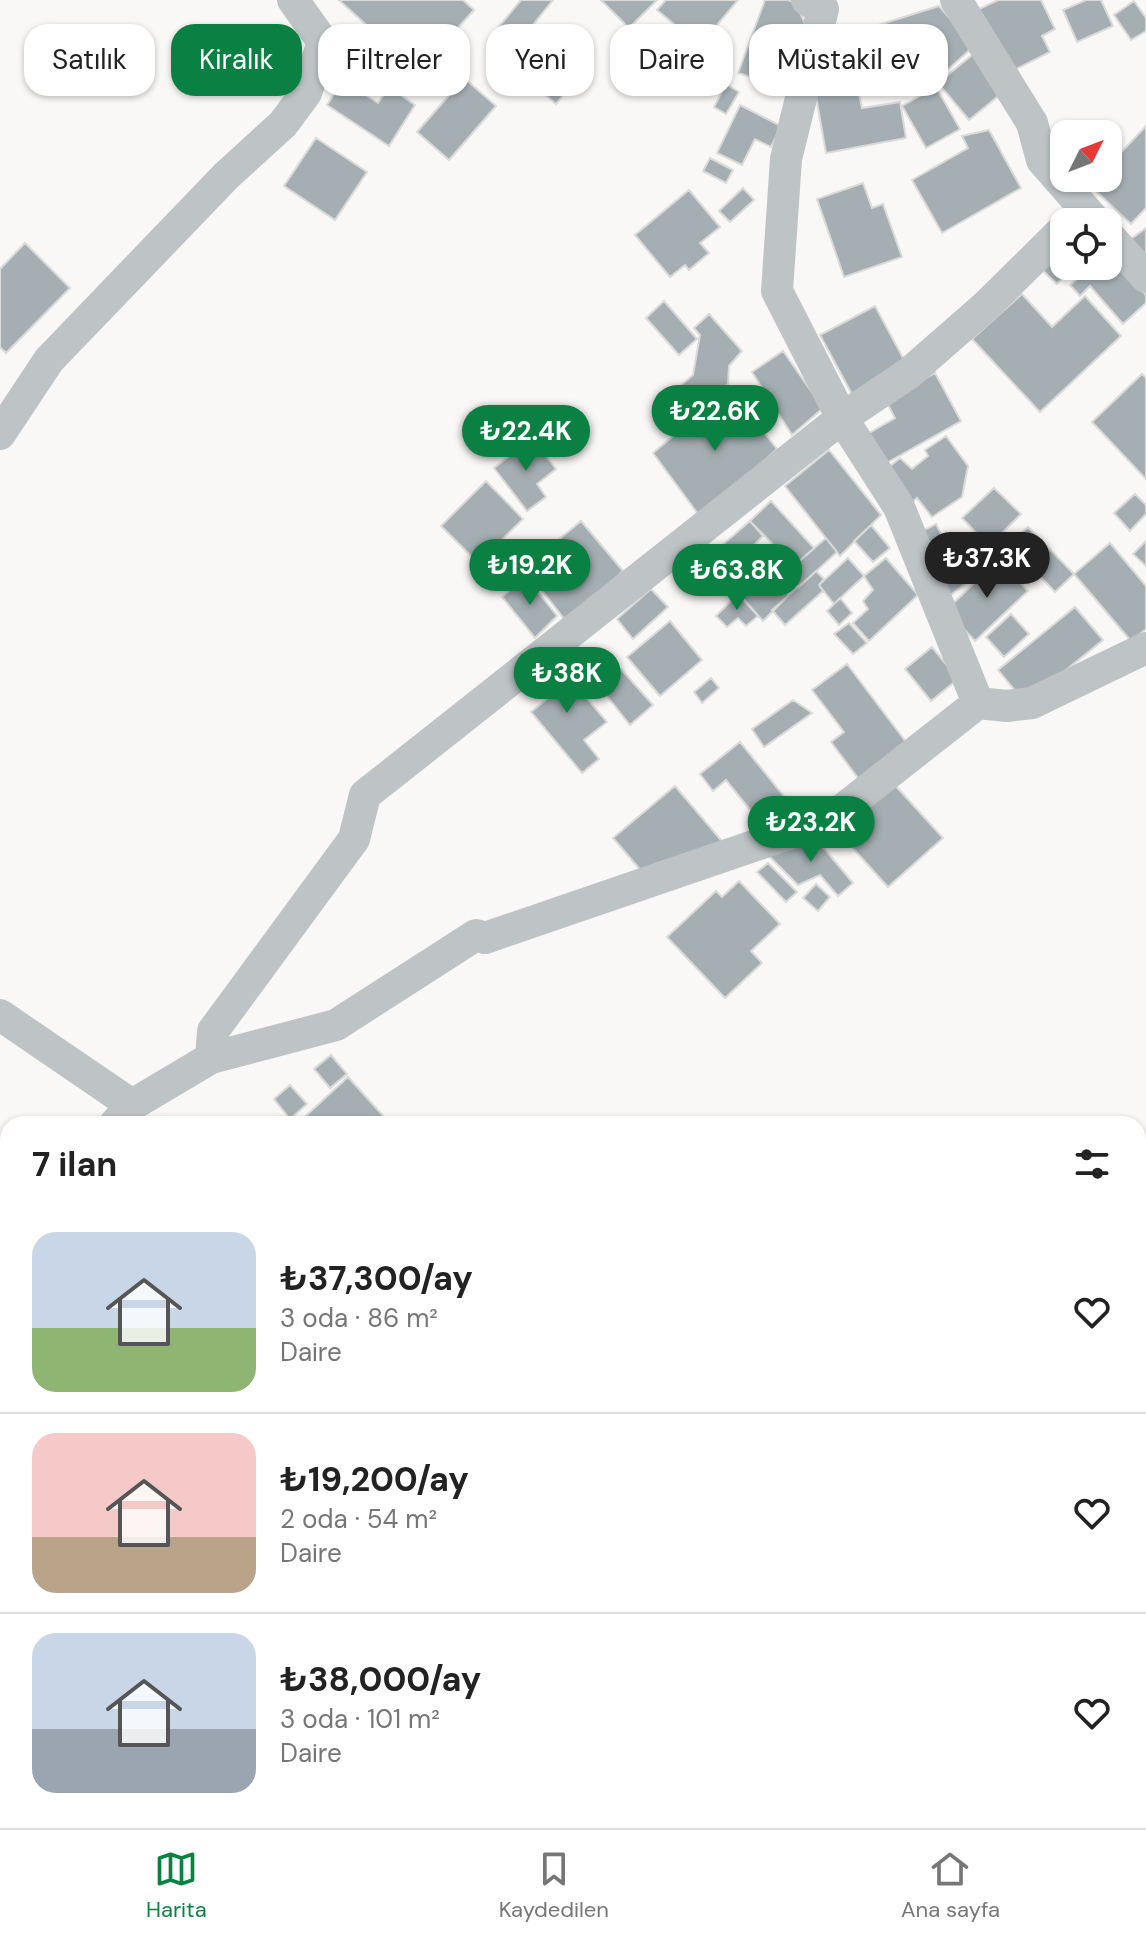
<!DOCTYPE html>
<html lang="tr">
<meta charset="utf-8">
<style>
:root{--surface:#fff;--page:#f2f2f2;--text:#222;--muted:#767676;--line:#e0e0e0;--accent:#0b8043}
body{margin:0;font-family:"DM Sans",sans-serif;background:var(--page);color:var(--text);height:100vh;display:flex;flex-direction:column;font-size:30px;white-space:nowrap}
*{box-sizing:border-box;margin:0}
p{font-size:26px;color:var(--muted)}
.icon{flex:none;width:44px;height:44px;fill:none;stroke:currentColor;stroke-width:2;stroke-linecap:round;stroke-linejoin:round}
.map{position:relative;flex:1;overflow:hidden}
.sheet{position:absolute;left:0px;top:1116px;width:1146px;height:712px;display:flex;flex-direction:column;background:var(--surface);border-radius:24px 24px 0 0;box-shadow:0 2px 6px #0004}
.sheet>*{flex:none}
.hud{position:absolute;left:24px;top:24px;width:1098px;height:72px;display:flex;gap:16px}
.needle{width:52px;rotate:48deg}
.tools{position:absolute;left:1050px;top:120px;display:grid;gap:16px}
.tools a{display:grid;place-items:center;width:72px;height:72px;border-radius:16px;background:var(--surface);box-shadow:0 2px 6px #0004;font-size:40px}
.price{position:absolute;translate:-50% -68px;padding:0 18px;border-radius:28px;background:var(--accent);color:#fff;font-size:26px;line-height:52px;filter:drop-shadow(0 2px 4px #0008)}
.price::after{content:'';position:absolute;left:50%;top:48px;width:24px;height:18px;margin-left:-12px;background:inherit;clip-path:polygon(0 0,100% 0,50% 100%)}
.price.active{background:#222;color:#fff}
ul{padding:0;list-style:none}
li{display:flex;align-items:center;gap:24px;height:200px;padding:0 32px}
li+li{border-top:2px solid var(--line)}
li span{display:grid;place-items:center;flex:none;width:224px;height:160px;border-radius:24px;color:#555}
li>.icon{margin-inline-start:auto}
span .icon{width:96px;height:96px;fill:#fffc;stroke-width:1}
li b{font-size:34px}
h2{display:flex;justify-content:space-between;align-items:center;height:96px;padding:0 32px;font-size:34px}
.tag{padding:0 28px;border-radius:24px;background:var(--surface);box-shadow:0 2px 6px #0004;font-size:28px;line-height:72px}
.tag.active{background:var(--accent);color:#fff}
.dock{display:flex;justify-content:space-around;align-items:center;height:112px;border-top:2px solid var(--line);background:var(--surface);font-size:22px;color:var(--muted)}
.dock a{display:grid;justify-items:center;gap:4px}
.dock .active{color:var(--accent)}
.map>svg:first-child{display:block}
.building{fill:#a5afb3;stroke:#dadad9;stroke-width:2}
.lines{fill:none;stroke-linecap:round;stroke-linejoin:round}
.minor{stroke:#bec4c6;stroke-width:32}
</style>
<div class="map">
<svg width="1146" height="1828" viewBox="0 0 1146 1828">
<rect width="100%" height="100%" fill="#f9f8f7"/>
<!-- building -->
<path class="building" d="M339,0h124l11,10 -56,62z
M521,0h32l-46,57 -19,-17z
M601,0h56l-28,28z
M666,0h72l-36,43 -15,-8 -30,-25z
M765,0h23l8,3 9,21 -17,65 -50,-16z
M998,0h43l14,29 -13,7 8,16 -42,21 -31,-63z
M1086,0h15l12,26 -36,16 -14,-32z
M1134,1l12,17v13l-15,9 -17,-25z
M939,6l35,40 -30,27 -12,-37 -58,18 -8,-25z
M544,27l44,37 -32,40 -45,-38z
M977,51l30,38 -38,31 -31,-37z
M853,66l9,42 38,-6 6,36 -80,15 -14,-79z
M464,78l32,28 -47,54 -32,-28z
M343,80l35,23 11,-16 26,18 -26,41 -62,-41z
M726,84l13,8 -13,22 -12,-7z
M936,87l24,42 -34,19 -24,-42z
M740,105l41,21 -10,21 -16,-8 -13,26 -25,-12z
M1146,126v82l-15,16 -49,-46h26v-22l5,5z
M989,130l32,58 -79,45 -30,-53 56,-32 -6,-12z
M316,138l51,34 -32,48 -51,-34z
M710,158l23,12 -7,13 -23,-12z
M863,183l9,25 11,-4 19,53 -58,20 -27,-78z
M743,188l11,12 -24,22 -11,-11z
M689,190l31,37 -20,16 9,10 -20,17 -4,-5 -15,12 -35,-42z
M1146,228v36l-18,-23z
M25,243l45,45 -64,65 -6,-6v-78z
M1064,244v22h11l-18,18 -17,-16z
M1109,252l37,43v8l-23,21 -33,-38 -10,10 -10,-11 23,-19h15z
M1022,294l30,33 33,-31 36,40 -81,76 -68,-73z
M664,301l33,38 -18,16 -33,-37z
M875,306l34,63 -55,29 -34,-63z
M709,314l33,37 -13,15 -1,18 -42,31 -5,-9 9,-10 -10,-10 13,-11 7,-40 -6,-7z
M783,351l40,57 -31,27 -40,-63z
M935,373l26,48 -80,45 -17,-30 31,-18 -9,-17z
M1142,374l4,4v101l-54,-57z
M730,389l47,60 -76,69 -48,-65z
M946,436l22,30 -6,31 -30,20 -15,-19 -14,12 -20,-38 17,-14 12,11 16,-13 -3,-6z
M532,438l24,31 -19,15 9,13 -19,14 -33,-43z
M829,450l52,65 -41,41 -55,-70z
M486,481l37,38 -45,44 -37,-37z
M994,488l27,26 -32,32 -27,-28z
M1135,494l11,11v9l-16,17 -16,-18z
M771,501l43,47 -20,18 -44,-45z
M581,521l42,50 -55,53 -43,-56z
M750,521l13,15 -13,13 10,12 -14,13 -8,-10 -9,9 -17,-19z
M936,524l7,14 -17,8 -6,-14z
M871,525l19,23 -17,14 -19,-21z
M1028,527l46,47 -19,18 -46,-48z
M826,538l11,14 -38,35 -11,-16z
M1146,541v25l-13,-12z
M1110,543l36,43v43l-15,12 -57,-67z
M948,552l23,27 -27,21 -14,-39z
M848,558l16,18 -30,28 -15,-19z
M886,558l32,37 -49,46 -16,-18 15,-14 -5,-8 10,-11 -9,-14z
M999,560l29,31 -53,50 -29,-31z
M758,562l8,8 7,-7 12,14 -5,6 9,12 -26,26 -31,-35z
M816,571l8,8 -5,6 4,6 -38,34 -13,-15z
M526,577l31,39 -22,22 -33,-41z
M651,589l17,18 -35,32 -16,-20z
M738,594l20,22 -12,10 -8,-8 -11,9 -11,-11z
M840,598l12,15 -13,12 -12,-14z
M1075,607l28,33 -78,63 -27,-33z
M1011,614l18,20 -25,23 -18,-20z
M670,621l32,39 -42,36 -33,-39z
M849,623l18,20 -14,11 -19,-20z
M932,647l26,32 -27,22 -26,-32z
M554,659l53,63 -23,18 15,19 -17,14 -51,-61 16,-13 -16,-20z
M847,664l62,82 -48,36 -30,-40 13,-10 -32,-42z
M621,669l32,36 -23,20 -31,-39z
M711,678l8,10 -17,15 -8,-11z
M793,700l19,13 -48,34 -12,-18z
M740,742l47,58 -28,21 -33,-41 -13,11 -13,-17z
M893,783l50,55 -55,49 -49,-54z
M675,786l51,60 -82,28 -31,-36z
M812,834l41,49 -15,13 -18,-21 -22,10 -31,-31z
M768,863l29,29 -11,10 -29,-30z
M739,881l41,43 -29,27 11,12 -37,35 -58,-61 49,-46 6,6z
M816,884l14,13 -12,14 -15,-13z
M331,1055l16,19 -17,14 -16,-19z
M348,1077l38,42 -6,5h-83z
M290,1085l17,19 -17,15 -16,-20z"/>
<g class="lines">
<!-- minor -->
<path class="minor" d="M807,0l16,9 -37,150 -9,132 65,127 57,89 79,196
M956,0l76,123 10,37 54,62
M1108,235l38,42
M0,434l49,-74 177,-184 57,-52 23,-31 17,-51 -30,-42
M0,1015l132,90
M211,1058l2,-27 141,-192 11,-44 477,-377 66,-44 79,-69 77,-76
M115,1124l17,-19 79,-47 125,-33 140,-90 9,3 344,-118 149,-117 29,3 25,-3 114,-55
M0,1247l8,-9"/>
</g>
</svg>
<div class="tools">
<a><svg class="needle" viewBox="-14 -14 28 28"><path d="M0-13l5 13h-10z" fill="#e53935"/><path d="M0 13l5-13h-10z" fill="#767676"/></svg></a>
<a><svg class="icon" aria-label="locate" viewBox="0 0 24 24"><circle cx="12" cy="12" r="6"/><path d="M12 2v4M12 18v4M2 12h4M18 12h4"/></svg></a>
</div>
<b class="price" style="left:715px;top:453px">₺22.6K</b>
<b class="price" style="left:526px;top:473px">₺22.4K</b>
<b class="price active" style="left:987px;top:600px">₺37.3K</b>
<b class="price" style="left:530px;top:607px">₺19.2K</b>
<b class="price" style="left:737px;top:612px">₺63.8K</b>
<b class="price" style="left:567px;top:715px">₺38K</b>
<b class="price" style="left:811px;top:864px">₺23.2K</b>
<div class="hud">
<a class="tag">Satılık</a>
<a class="tag active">Kiralık</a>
<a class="tag">Filtreler</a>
<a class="tag">Yeni</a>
<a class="tag">Daire</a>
<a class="tag">Müstakil ev</a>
</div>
<section class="sheet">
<h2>7 ilan<svg class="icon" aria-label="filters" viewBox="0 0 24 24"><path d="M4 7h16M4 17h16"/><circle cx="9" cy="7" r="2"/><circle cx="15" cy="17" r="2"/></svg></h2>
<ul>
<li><span style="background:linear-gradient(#c9d6e8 60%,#8fb573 0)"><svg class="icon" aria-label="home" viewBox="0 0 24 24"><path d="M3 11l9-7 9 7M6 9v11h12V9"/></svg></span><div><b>₺37,300/ay</b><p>3 oda · 86 m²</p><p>Daire</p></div><svg class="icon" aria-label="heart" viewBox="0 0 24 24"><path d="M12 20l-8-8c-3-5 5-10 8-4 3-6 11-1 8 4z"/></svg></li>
<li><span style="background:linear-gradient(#f6c9c9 65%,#b9a48a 0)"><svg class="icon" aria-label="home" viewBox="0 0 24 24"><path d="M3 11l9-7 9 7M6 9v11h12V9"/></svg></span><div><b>₺19,200/ay</b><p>2 oda · 54 m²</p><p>Daire</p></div><svg class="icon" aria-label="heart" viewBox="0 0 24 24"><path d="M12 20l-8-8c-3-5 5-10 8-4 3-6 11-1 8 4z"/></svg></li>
<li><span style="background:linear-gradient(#c9d6e8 60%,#9aa5b1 0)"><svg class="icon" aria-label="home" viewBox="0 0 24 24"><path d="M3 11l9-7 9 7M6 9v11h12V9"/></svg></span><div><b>₺38,000/ay</b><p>3 oda · 101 m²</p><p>Daire</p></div><svg class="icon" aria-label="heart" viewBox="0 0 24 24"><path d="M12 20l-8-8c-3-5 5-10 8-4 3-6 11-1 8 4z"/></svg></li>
</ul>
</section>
</div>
<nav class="dock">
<a class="active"><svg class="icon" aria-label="map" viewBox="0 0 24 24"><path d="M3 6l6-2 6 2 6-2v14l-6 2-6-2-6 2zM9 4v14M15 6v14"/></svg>Harita</a>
<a><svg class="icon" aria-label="saved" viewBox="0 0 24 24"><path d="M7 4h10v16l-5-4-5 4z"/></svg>Kaydedilen</a>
<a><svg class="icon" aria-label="home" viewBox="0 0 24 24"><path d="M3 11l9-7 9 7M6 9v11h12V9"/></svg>Ana sayfa</a>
</nav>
